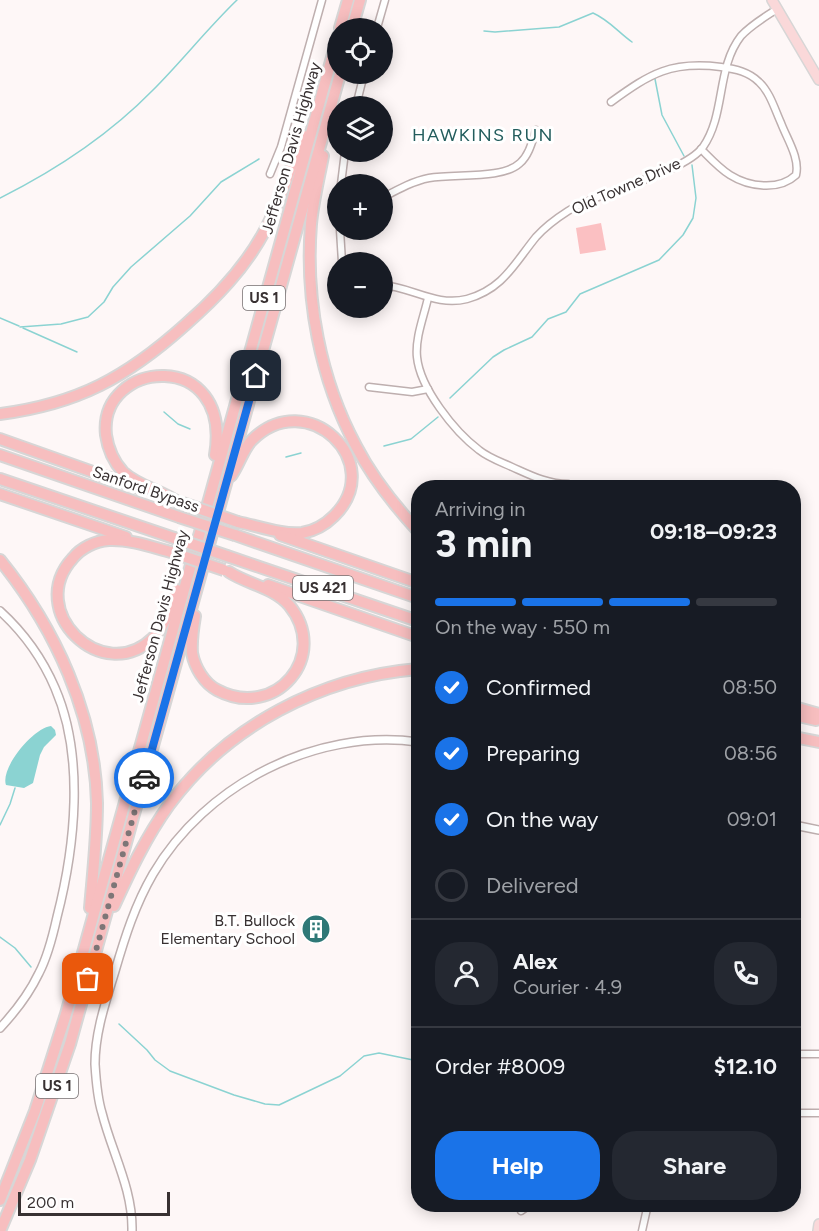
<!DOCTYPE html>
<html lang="en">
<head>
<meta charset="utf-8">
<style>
  :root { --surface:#171b24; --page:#242831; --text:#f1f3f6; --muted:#9ea1a6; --line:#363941; --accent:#1a73e8 }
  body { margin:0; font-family:Figtree,sans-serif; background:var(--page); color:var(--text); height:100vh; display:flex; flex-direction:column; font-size:22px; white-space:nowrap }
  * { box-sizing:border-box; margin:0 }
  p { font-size:20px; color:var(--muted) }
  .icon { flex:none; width:33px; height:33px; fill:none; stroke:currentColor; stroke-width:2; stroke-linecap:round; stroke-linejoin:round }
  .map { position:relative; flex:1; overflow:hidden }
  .panel { position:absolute; left:411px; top:480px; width:390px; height:732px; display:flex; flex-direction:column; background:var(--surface); border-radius:24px; box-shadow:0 3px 15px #0003 }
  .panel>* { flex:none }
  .tools { position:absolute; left:327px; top:18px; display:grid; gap:12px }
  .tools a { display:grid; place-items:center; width:66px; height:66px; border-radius:50%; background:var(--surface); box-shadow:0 3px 15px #0003; font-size:30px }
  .scale { position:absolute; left:18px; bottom:15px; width:152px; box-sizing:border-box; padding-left:6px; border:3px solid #383132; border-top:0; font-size:16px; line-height:21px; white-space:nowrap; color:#383132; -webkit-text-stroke:4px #fff; paint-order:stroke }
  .pin { position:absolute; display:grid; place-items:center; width:51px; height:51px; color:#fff; margin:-26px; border-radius:12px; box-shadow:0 3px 9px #0006 }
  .courier { position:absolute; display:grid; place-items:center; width:60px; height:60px; margin:-30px; border:4px solid #1a73e8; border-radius:50%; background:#fff; color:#222; box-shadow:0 2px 8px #0007 }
  .summary em { font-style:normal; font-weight:700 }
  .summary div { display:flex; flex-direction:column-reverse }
  .summary { display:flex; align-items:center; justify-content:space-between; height:102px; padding:0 24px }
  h1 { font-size:39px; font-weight:700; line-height:45px }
  .bar { display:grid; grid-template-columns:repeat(4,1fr); gap:9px 6px; align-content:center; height:72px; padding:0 24px }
  .bar i { height:8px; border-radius:4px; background:var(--line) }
  .bar .on { background:var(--accent) }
  .bar p { grid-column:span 4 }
  .line { display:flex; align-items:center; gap:15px; padding:0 24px; border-top:2px solid var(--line) }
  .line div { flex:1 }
  .round { display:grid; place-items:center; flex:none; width:63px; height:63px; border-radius:24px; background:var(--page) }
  ol { padding:0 24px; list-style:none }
  li { display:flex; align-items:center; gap:18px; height:66px }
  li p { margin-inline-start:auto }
  li .icon { padding:6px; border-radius:50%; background:var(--accent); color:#fff; stroke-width:4 }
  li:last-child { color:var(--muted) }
  li i { width:33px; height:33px; border:3px solid var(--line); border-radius:50% }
  .primary-button { display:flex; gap:12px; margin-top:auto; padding:12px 24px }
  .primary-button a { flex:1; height:69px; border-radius:24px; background:var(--accent); color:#fff; font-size:24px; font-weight:700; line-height:69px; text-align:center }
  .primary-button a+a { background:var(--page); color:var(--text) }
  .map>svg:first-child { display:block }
  .green { fill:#fbc0c2 }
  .water { fill:#8bd3d2 }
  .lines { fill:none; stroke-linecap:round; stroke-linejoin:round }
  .stream { stroke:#8bd3d2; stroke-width:1.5 }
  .minor-casing { stroke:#beafaf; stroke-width:9 }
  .tertiary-casing { stroke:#beafaf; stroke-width:10 }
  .primary-casing { stroke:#d7d6d6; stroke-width:12 }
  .motorway-casing { stroke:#d7d6d6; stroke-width:14 }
  .minor { stroke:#fff; stroke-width:6 }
  .tertiary { stroke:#fff; stroke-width:7 }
  .primary { stroke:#fad8d9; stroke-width:9 }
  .motorway { stroke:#f7bebf; stroke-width:10 }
  .motorway-bridge-casing { stroke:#d7d6d6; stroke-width:14; stroke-linecap:butt }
  .motorway-bridge { stroke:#f7bebf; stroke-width:10 }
  .done { stroke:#7d7677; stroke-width:6; stroke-dasharray:0 10.8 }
  .route { stroke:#1a73e8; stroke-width:8 }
  .labels { text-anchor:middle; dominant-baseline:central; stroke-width:6; stroke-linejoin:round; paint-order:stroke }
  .shield { fill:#fff; stroke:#746f70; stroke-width:1.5 }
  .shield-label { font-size:15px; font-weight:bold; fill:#383132 }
  .street-label { font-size:16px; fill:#383132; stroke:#fff }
  .poi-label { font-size:16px; fill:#383132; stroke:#fff; text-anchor:end }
  .neighbourhood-label { font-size:18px; letter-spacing:1.5px; fill:#235d5d; stroke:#fff }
</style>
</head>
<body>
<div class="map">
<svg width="819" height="1231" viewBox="0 0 819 1231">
  <rect width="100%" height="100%" fill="#fef7f7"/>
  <polygon class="green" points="601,223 606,250 580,254 576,228"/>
  <path class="water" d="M51 726 55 730 56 735 44 747 40 755 33 783 24 788 6 785C0 768 33 728 51 726Z"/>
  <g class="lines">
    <g class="stream">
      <path d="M484 31 495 32 559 27 593 13C609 20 618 32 632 42"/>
      <polyline points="655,79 662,115 684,156"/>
      <path d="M0 198C56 170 109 135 153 90 182 61 207 29 237 0"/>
      <polyline points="0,318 19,326"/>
      <polyline points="20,327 61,324 88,317 104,302 113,287 131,267 190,216 221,182 259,159"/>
      <polyline points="23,328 77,352"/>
      <polyline points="450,398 493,357 504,350 532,337 548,319 566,312 580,294 659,260 683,235 693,218 696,198 692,165"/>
      <polyline points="164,412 178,424 190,429"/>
      <polyline points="384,446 411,439 438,417"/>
      <polyline points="286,457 301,453"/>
      <polyline points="0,825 10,804 15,788"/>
      <polyline points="0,937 15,948 31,967"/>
      <polyline points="119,1024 147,1050 155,1060 170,1071 234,1095 265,1104 279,1105 340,1076 364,1056 379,1053 418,1061"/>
    </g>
    <g class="minor-casing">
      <g id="minor">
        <polyline points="377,28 385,0"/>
        <path d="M611 102C651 73 671 61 721 67 736 69 749 72 759 82 770 92 775 110 781 123 787 139 800 158 796 175 779 191 749 187 730 175 719 168 710 158 701 149"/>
        <polyline points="356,106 364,74"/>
        <polyline points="270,174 281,147 322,0"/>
        <polyline points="341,184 345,152"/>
        <path d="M382 198C397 190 413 181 429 178 454 173 502 180 520 163 529 155 532 142 536 130"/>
        <polyline points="340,230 342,262"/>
        <path d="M382 285C412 287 436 307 467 299 503 289 514 264 536 237 545 227 557 218 568 211 600 191 684 173 703 147 726 114 716 68 741 36 751 25 765 17 777 9"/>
        <path d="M428 298C424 316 415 338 417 357 420 388 454 431 479 450 489 458 501 462 512 467 530 475 547 484 568 484"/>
        <polyline points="369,387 412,392 428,389"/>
        <polyline points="794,1054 819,1054"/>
        <polyline points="794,1113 819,1113"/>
        <polyline points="521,1211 531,1204"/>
        <polyline points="642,1231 648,1204"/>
      </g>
    </g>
    <g class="tertiary-casing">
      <g id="tertiary">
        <path d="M0 611C23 632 43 660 55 688 85 757 75 847 57 917 53 935 48 956 39 973 29 994 16 1011 0 1028"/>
        <polyline points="794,825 819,830"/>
        <path d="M132 1231C133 1189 112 1153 102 1113 97 1097 96 1080 95 1064 95 1032 106 1001 115 971 125 937 135 905 153 874 205 785 315 728 418 742"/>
      </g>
    </g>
    <g class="primary-casing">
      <g id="primary">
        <polyline points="772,0 819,80"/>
        <polyline points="818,1231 819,1224"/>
      </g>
    </g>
    <g class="motorway-casing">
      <g id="motorway">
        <polyline points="340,28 348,0"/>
        <polyline points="352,28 360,0"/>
        <path d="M323 156C319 178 313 201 311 224 305 299 320 379 356 446 372 477 395 506 418 531"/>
        <path d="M0 414C78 404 127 377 185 325 216 298 244 269 264 232 275 212 284 187 292 165 296 156 299 145 304 136"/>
        <polyline points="0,439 141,489"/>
        <polyline points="0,455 179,517"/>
        <path d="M231 476C239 465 243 449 252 440 307 385 388 463 334 516 325 525 314 531 302 533 282 535 258 526 238 522"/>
        <polyline points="0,479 174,538"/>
        <polyline points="0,494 126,537"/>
        <path d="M179 503C162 490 139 487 123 472 113 461 108 449 106 435 98 359 233 347 215 455"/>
        <polyline points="235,535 418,598"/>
        <polyline points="280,535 418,583"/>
        <path d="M171 552C152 547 129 539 109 540 95 541 81 548 73 558 24 611 103 687 153 638 165 626 171 606 177 590"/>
        <polyline points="227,556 418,621"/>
        <path d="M0 560C55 628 95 714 97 803 97 838 93 873 90 908"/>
        <polyline points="268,585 418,637"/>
        <path d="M195 616C193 628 191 640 192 653 195 668 204 683 217 690 275 721 331 656 289 605 273 587 247 584 229 572"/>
        <polyline points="794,707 819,714"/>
        <polyline points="794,715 816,720"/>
        <polyline points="794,737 819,742"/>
        <path d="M114 906C130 871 146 837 169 805 227 726 321 677 418 669"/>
        <polyline points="0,1200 35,1111 66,1014 338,36"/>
        <polyline points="0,1231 30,1160 70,1044 340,74"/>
      </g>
    </g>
    <use href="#minor" class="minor"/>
    <use href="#tertiary" class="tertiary"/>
    <use href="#primary" class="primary"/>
    <use href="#motorway" class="motorway"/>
    <g class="motorway-bridge-casing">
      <g id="motorway-bridge">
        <polyline points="183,503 238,522"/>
        <polyline points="179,517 235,535"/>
        <polyline points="174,538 227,556"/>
        <polyline points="171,552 224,570"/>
      </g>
    </g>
    <use href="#motorway-bridge" class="motorway-bridge"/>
  </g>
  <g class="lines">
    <polyline class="done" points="88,979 144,778"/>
    <polyline class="route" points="144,778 256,376"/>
  </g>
  <defs>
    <g id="building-disc" transform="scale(1.5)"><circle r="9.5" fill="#2e7877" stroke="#fff"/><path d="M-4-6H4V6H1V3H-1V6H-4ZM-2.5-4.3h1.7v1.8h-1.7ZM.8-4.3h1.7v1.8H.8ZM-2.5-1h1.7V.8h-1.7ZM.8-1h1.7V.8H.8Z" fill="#fff"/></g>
  </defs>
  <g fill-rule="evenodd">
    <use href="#building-disc" x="316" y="929"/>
  </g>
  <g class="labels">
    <g class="shield">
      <rect x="243" y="286" width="42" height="24" rx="4.5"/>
      <rect x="293" y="576" width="60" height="24" rx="4.5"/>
      <rect x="36" y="1074" width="42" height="24" rx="4.5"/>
    </g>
    <g class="shield-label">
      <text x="264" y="298">US 1</text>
      <text x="323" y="588">US 421</text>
      <text x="57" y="1086">US 1</text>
    </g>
    <g class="street-label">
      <text transform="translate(291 148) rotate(-74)">Jefferson Davis Highway</text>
      <text transform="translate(626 186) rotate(-24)">Old Towne Drive</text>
      <text transform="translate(146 489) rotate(19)">Sanford Bypass</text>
      <text transform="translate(160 616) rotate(-75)">Jefferson Davis Highway</text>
    </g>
    <g class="poi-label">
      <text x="295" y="920">B.T. Bullock<tspan x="295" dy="18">Elementary School</tspan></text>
    </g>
    <g class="neighbourhood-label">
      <text x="483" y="135">HAWKINS RUN</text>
    </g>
  </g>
</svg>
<div class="tools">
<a><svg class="icon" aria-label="locate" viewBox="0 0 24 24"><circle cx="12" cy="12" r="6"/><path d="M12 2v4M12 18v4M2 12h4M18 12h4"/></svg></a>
<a><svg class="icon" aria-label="layers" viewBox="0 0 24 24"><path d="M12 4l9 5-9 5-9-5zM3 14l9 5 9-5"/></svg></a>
<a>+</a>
<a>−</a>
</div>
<div class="scale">200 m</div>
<div class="pin" style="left:88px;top:979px;background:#ea580c"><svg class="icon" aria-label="bag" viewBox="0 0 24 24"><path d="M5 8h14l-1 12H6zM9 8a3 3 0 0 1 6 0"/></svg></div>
<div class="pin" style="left:256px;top:376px;background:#1f2937"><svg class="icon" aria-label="home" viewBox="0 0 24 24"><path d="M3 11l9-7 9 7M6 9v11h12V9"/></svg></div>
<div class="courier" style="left:144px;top:778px"><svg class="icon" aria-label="car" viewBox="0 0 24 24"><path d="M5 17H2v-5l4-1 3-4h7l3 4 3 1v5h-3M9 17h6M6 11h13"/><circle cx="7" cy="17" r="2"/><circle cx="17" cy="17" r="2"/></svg></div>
<section class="panel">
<div class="summary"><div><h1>3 min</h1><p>Arriving in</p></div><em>09:18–09:23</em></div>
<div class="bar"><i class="on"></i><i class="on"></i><i class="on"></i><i></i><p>On the way · 550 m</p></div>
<ol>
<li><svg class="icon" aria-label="check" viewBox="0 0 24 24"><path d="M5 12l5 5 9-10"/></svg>Confirmed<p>08:50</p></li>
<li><svg class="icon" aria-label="check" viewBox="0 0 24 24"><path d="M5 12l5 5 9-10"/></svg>Preparing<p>08:56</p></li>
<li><svg class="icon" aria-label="check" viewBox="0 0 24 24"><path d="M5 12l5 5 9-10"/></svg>On the way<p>09:01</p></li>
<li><i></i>Delivered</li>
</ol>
<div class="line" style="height:108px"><a class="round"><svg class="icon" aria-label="person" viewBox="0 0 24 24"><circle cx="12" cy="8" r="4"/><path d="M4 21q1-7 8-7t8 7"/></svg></a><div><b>Alex</b><p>Courier · 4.9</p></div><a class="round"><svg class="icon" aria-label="phone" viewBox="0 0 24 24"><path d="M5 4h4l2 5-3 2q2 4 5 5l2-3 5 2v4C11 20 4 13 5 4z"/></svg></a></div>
<div class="line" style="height:78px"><div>Order #8009</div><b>$12.10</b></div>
<div class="primary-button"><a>Help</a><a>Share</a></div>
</section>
</div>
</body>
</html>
